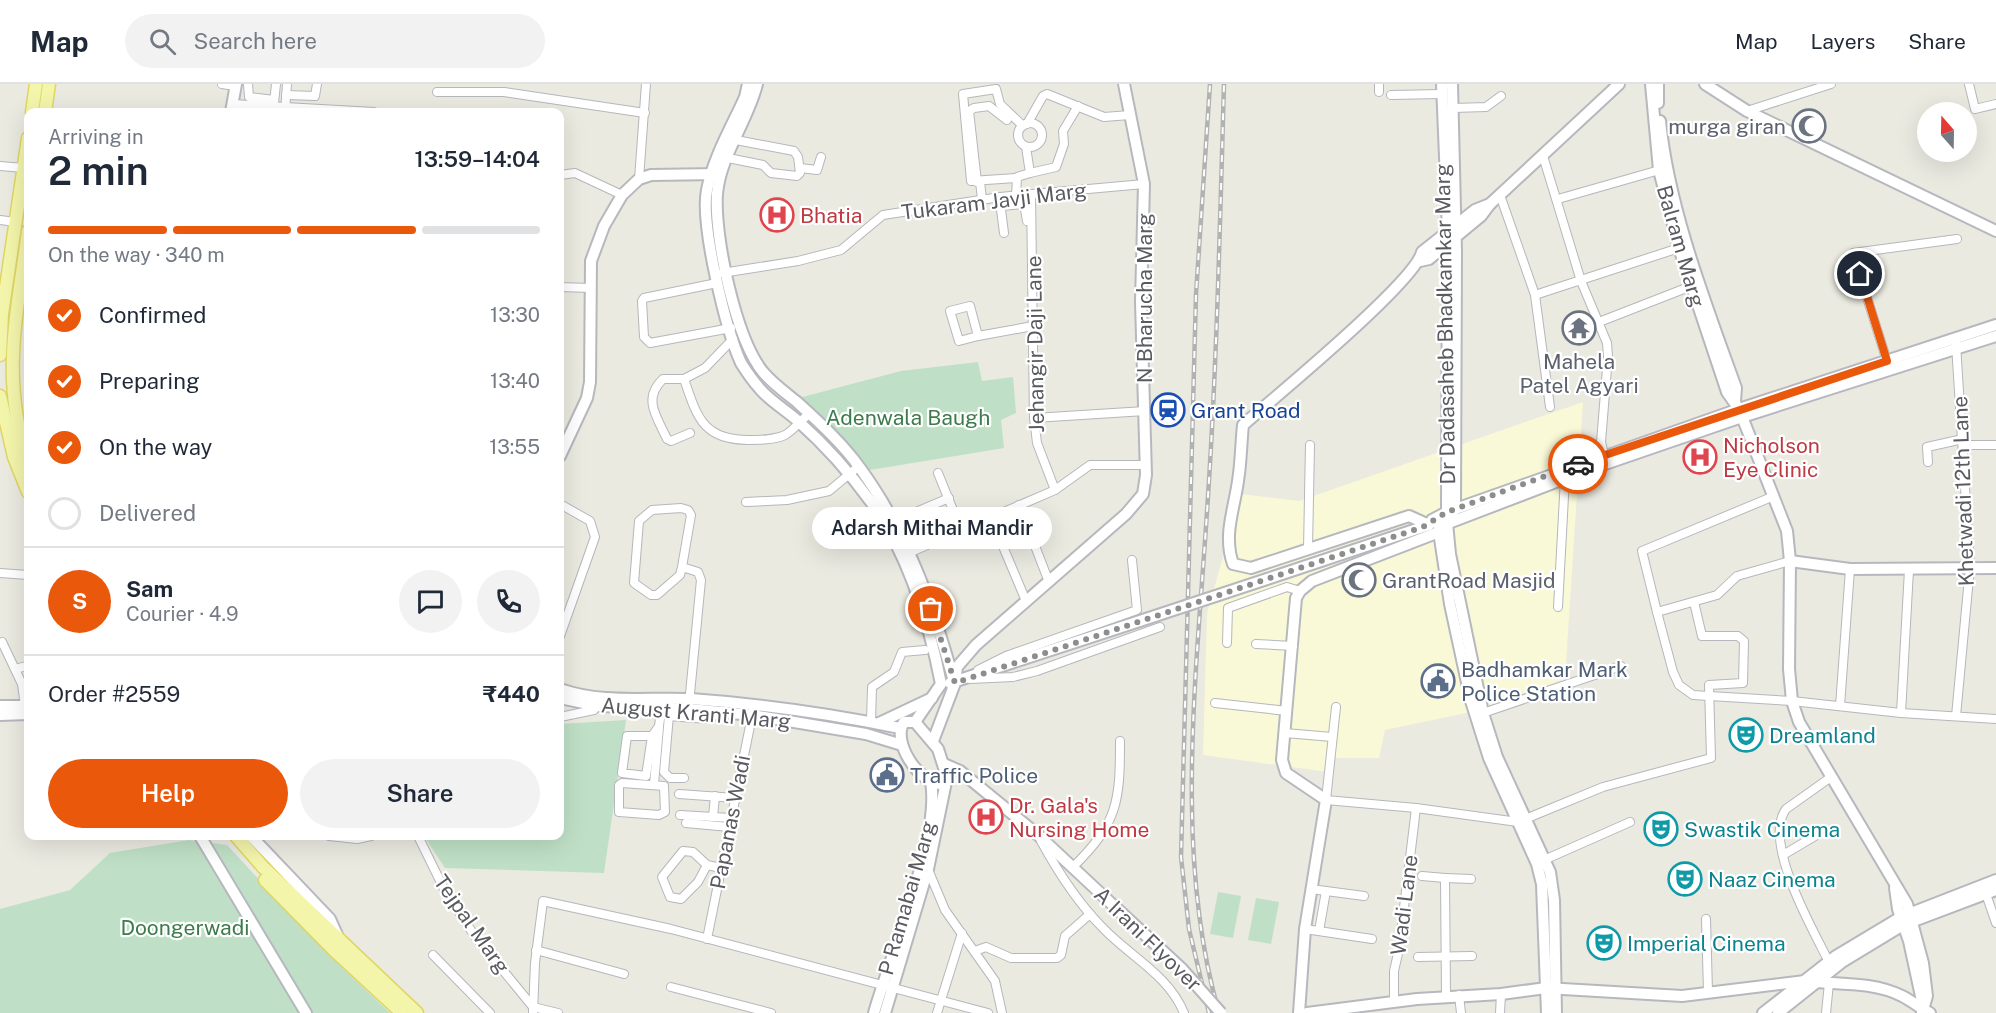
<!DOCTYPE html>
<html lang="en">
<head>
<meta charset="utf-8">
<style>
  :root { --surface:#fff; --page:#f2f2f3; --text:#1f2937; --muted:#747a83; --line:#e0e1e3; --accent:#ea580c }
  body { margin:0; font-family:"Public Sans",sans-serif; background:var(--page); color:var(--text); height:100vh; display:flex; flex-direction:column; font-size:22px; white-space:nowrap }
  * { box-sizing:border-box; margin:0 }
  p { font-size:20px; color:var(--muted) }
  .icon { flex:none; width:33px; height:33px; fill:none; stroke:currentColor; stroke-width:2; stroke-linecap:round; stroke-linejoin:round }
  .map { position:relative; flex:1; overflow:hidden }
  .side { position:absolute; left:24px; top:24px; width:540px; height:732px; display:flex; flex-direction:column; background:var(--surface); border-radius:12px; box-shadow:0 6px 24px #0002 }
  .side>* { flex:none }
  .needle { width:39px; rotate:340deg }
  .controls { position:absolute; left:1917px; top:18px; display:grid; gap:12px }
  .controls a { display:grid; place-items:center; width:60px; height:60px; border-radius:50%; background:var(--surface); box-shadow:0 6px 24px #0002; font-size:30px }
  .pin { position:absolute; display:grid; place-items:center; width:51px; height:51px; color:#fff; margin:-26px; border:3px solid #fff; border-radius:50%; box-shadow:0 2px 6px #0007 }
  .courier { position:absolute; display:grid; place-items:center; width:60px; height:60px; margin:-30px; border:4px solid #ea580c; border-radius:50%; background:#fff; color:#222; box-shadow:0 2px 8px #0007 }
  .bubble { position:absolute; height:42px; border-radius:21px; background:var(--surface); box-shadow:0 6px 24px #0002; font-size:20px; font-weight:600; line-height:42px; text-align:center }
  .headline em { font-style:normal; font-weight:600 }
  .headline div { display:flex; flex-direction:column-reverse }
  .headline { display:flex; align-items:center; justify-content:space-between; height:102px; padding:0 24px }
  h1 { font-size:39px; font-weight:600; line-height:45px }
  .bar { display:grid; grid-template-columns:repeat(4,1fr); gap:9px 6px; align-content:center; height:72px; padding:0 24px }
  .bar i { height:8px; border-radius:4px; background:var(--line) }
  .bar .on { background:var(--accent) }
  .bar p { grid-column:span 4 }
  .line { display:flex; align-items:center; gap:15px; padding:0 24px; border-top:2px solid var(--line) }
  .line div { flex:1 }
  .round { display:grid; place-items:center; flex:none; width:63px; height:63px; border-radius:32px; background:var(--page) }
  ol { padding:0 24px; list-style:none }
  li { display:flex; align-items:center; gap:18px; height:66px }
  li p { margin-inline-start:auto }
  li .icon { padding:6px; border-radius:50%; background:var(--accent); color:#fff; stroke-width:4 }
  li:last-child { color:var(--muted) }
  li i { width:33px; height:33px; border:3px solid var(--line); border-radius:50% }
  .primary-button { display:flex; gap:12px; margin-top:auto; padding:12px 24px }
  .primary-button a { flex:1; height:69px; border-radius:36px; background:var(--accent); color:#fff; font-size:24px; font-weight:600; line-height:69px; text-align:center }
  .primary-button a+a { background:var(--page); color:var(--text) }
  header { display:flex; align-items:center; gap:36px; box-sizing:border-box; height:84px; padding:0 30px; background:var(--surface); border-bottom:2px solid var(--line) }
  header strong { font-size:28px }
  nav { display:flex; gap:33px; margin-inline-start:auto; font-size:21px }
  .search { width:420px; height:54px; background:var(--page); display:flex; align-items:center; gap:15px; box-sizing:border-box; padding:0 21px; border-radius:33px; color:var(--muted); font-size:22px }
  .map>svg:first-child { display:block }
  .commercial { fill:#f9f8d7 }
  .green { fill:#bfe0c6 }
  .lines { fill:none; stroke-linecap:round; stroke-linejoin:round }
  .street-casing { stroke:#b6b7bc; stroke-width:10 }
  .secondary-casing { stroke:#b6b8be; stroke-width:14 }
  .primary-casing { stroke:#e0d564; stroke-width:15 }
  .street { stroke:#fff; stroke-width:8 }
  .secondary { stroke:#fff; stroke-width:10 }
  .primary { stroke:#f3f5ab; stroke-width:12 }
  .rail-casing { stroke:#b1b2b2; stroke-width:4.5 }
  .rail { stroke:#fff; stroke-width:2; stroke-dasharray:7; stroke-linecap:butt }
  .secondary-bridge-casing { stroke:#b6b8be; stroke-width:14; stroke-linecap:butt }
  .secondary-bridge { stroke:#fff; stroke-width:10 }
  .done { stroke:#8c8d8d; stroke-width:6; stroke-dasharray:0 10.8 }
  .route { stroke:#ea580c; stroke-width:8 }
  .labels { text-anchor:middle; dominant-baseline:central; stroke-width:4.5; stroke-linejoin:round; paint-order:stroke }
  .worship-label { font-size:21px; fill:#5b616d; stroke:#fff; text-anchor:end }
  .street-label { font-size:21px; fill:#595b60; stroke:#fff }
  .health-label { font-size:21px; fill:#be3a42; stroke:#fff; text-anchor:start }
  .transit-label { font-size:21px; fill:#164399; stroke:#fff; text-anchor:start }
  .park-label { font-size:21px; fill:#3d7b4c; stroke:#fff }
  .service-label { font-size:21px; fill:#4e5e75; stroke:#fff; text-anchor:start }
  .culture-label { font-size:21px; fill:#0d838f; stroke:#fff; text-anchor:start }
</style>
</head>
<body>
<header>
<strong>Map</strong>
<div class="search"><svg class="icon" aria-label="search" viewBox="0 0 24 24"><circle cx="10" cy="10" r="6"/><path d="M15 15l6 6"/></svg>Search here</div>
<nav><a>Map</a><a>Layers</a><a>Share</a></nav>
</header>
<div class="map">
<svg width="1996" height="929" viewBox="0 0 1996 929">
  <rect width="100%" height="100%" fill="#eaeae1"/>
  <polygon class="commercial" points="1583,318 1565,595 1466,629 1385,646 1379,674 1333,674 1328,688 1203,671 1207,529 1241,410 1299,417"/>
  <g class="green">
    <polygon points="978,278 982,297 1013,293 1016,329 1001,336 1004,364 864,387 791,316 901,287"/>
    <polygon points="626,636 604,789 445,784 424,752 560,752 560,640"/>
    <polygon points="189,756 227,761 331,873 390,929 0,929 0,825 70,806 110,769"/>
    <polygon points="1218,808 1241,812 1233,854 1210,850"/>
    <polygon points="1256,814 1279,818 1271,860 1248,856"/>
  </g>
  <g class="lines">
    <g class="street-casing">
      <g id="street">
        <polyline points="222,0 235,2"/>
        <polyline points="248,0 249,13 274,16"/>
        <polyline points="1969,0 1975,25 1996,20"/>
        <polyline points="437,8 504,8 645,29"/>
        <polyline points="1379,8 1379,0"/>
        <polyline points="286,11 315,12 317,0"/>
        <polyline points="1391,11 1441,10"/>
        <polyline points="274,19 276,0"/>
        <polyline points="232,20 374,28"/>
        <polyline points="1453,24 1486,23 1501,12"/>
        <polyline points="1747,27 1831,0"/>
        <polyline points="285,28 287,0"/>
        <circle cx="1030" cy="51" r="12"/>
        <polyline points="1027,40 1043,12 1047,10 1104,33 1130,31"/>
        <polyline points="1543,72 1581,197 1607,259 1608,272 1601,358 1604,371"/>
        <polyline points="728,74 763,81 771,89 797,92 800,89 798,73 794,67 736,56"/>
        <polyline points="0,82 24,84"/>
        <polyline points="800,84 817,86 821,73"/>
        <polyline points="1030,89 1056,83 1064,60 1063,47 1078,22"/>
        <polyline points="560,91 575,89 622,111"/>
        <polyline points="1016,94 971,97 963,10 996,5 1000,20 1023,42"/>
        <polyline points="639,95 646,0"/>
        <polyline points="977,98 969,27 974,24 989,22 1007,36"/>
        <polyline points="980,98 982,115"/>
        <polyline points="1031,110 1034,334 1037,359 1055,406"/>
        <polyline points="1500,111 1535,211 1550,323"/>
        <polyline points="1016,112 1017,93 1030,89 1026,63"/>
        <polyline points="1558,115 1663,85"/>
        <polyline points="1000,118 1004,149"/>
        <polyline points="1001,122 1024,120 1027,137"/>
        <polyline points="0,136 16,138"/>
        <polyline points="722,189 798,177 841,166 883,131 1000,113 1144,100"/>
        <polyline points="717,199 644,214 642,217 644,253 650,259 731,244"/>
        <polyline points="560,203 590,204"/>
        <polyline points="1535,211 1682,163"/>
        <polygon points="970,222 978,252 959,257 950,227"/>
        <polyline points="1599,238 1694,201"/>
        <polyline points="978,252 1033,242"/>
        <polyline points="1956,260 1970,483 1956,632"/>
        <polyline points="1887,277 1853,169 1957,155"/>
        <path d="M684 295C697 333 703 356 748 356 760 356 774 356 785 351 794 346 802 335 810 329"/>
        <polyline points="1034,334 1145,327"/>
        <path d="M690 349 671 357 667 355C657 333 642 315 663 295H684L705 284 733 255"/>
        <polyline points="1964,361 1996,361"/>
        <polyline points="1928,378 1927,363 1963,355"/>
        <polyline points="938,389 961,446"/>
        <polyline points="1774,412 1642,467 1657,528 1717,511 1737,492 1790,477"/>
        <polyline points="746,418 787,416 829,407 859,382"/>
        <polyline points="560,420 590,437 595,453 560,552"/>
        <polyline points="1019,421 1049,498"/>
        <polyline points="991,434 1026,517"/>
        <polyline points="890,439 949,414"/>
        <polyline points="1308,465 1310,361"/>
        <polyline points="911,468 1055,406 1090,381 1145,381"/>
        <polyline points="682,483 680,491 657,511 651,511 634,499 639,437 652,426 681,424 688,426 691,431 682,483 698,488 701,496 689,620"/>
        <polyline points="0,489 28,491"/>
        <polyline points="1558,523 1565,394"/>
        <polyline points="1657,528 1673,588 1679,601 1693,611 1792,617 1901,629 1996,635"/>
        <polyline points="2,558 22,600 25,622"/>
        <polyline points="1227,559 1228,524 1287,503 1300,507"/>
        <polyline points="1256,560 1293,562"/>
        <polyline points="15,585 27,582"/>
        <polyline points="978,586 1006,572 1137,526 1132,476"/>
        <polyline points="970,595 1013,593 1037,587 1160,543"/>
        <polyline points="1215,619 1287,627"/>
        <polyline points="670,620 664,688 670,694 684,694"/>
        <polyline points="1840,622 1850,485"/>
        <polyline points="1336,623 1326,716 1416,724 1518,738 1603,703 1711,674 1709,601 1743,599 1744,557 1738,552 1702,552 1694,518"/>
        <polyline points="1483,629 1621,582"/>
        <polyline points="1901,629 1909,486"/>
        <polyline points="668,632 709,635 721,627"/>
        <polyline points="560,633 594,626 599,620"/>
        <polyline points="871,638 872,603 894,588 902,568 925,566"/>
        <polyline points="1285,649 1332,653"/>
        <polyline points="652,652 627,652 622,689 646,692 652,652 659,642 662,621"/>
        <polygon points="622,699 664,702 665,728 659,731 619,728 619,701"/>
        <polyline points="654,700 659,644"/>
        <polyline points="679,710 735,714"/>
        <polyline points="680,731 731,734"/>
        <polyline points="713,733 715,712"/>
        <polyline points="686,739 729,743"/>
        <polyline points="329,752 357,755 371,752"/>
        <polyline points="418,752 445,807 474,851 533,923 558,929"/>
        <path d="M1041 757C1058 788 1077 818 1102 843 1129 872 1168 890 1184 929"/>
        <polyline points="1783,771 1815,752"/>
        <polyline points="1544,776 1630,738"/>
        <polyline points="707,781 698,798 681,815 670,813 662,793 683,767 693,768 707,781 721,784"/>
        <polyline points="927,783 945,826 995,897 1002,929"/>
        <path d="M1072 784C1118 739 1120 718 1120 657"/>
        <polyline points="1422,792 1445,794 1446,912"/>
        <polyline points="1445,794 1471,795"/>
        <polyline points="1311,805 1364,812"/>
        <polyline points="1986,810 1996,839"/>
        <polyline points="1706,835 1708,908"/>
        <polyline points="1305,845 1372,855"/>
        <polyline points="1319,847 1326,807"/>
        <polyline points="707,855 753,627"/>
        <polyline points="536,866 624,890"/>
        <polyline points="975,867 986,863 1011,874 1057,874 1061,871 1065,852 1090,830"/>
        <polyline points="433,871 490,929"/>
        <polyline points="1418,873 1472,872"/>
        <path d="M1829 878C1813 846 1762 758 1786 725L1831 693"/>
        <polyline points="671,903 771,929"/>
        <polyline points="1459,911 1461,929"/>
        <polyline points="1394,917 1394,887 1399,865 1416,724"/>
        <polyline points="533,929 535,879 543,817 671,845 988,929"/>
        <polyline points="937,929 962,849"/>
        <polyline points="1500,929 1501,910"/>
        <polyline points="1826,929 1829,899"/>
      </g>
    </g>
    <g class="secondary-casing">
      <g id="secondary">
        <path d="M748 0 745 13C732 42 713 74 707 106 700 140 726 246 741 279 746 287 753 297 760 305 770 317 786 326 798 337 825 361 850 389 871 418 908 470 929 538 941 600L915 638"/>
        <path d="M757 0C748 37 720 72 717 110 714 153 736 255 763 288 773 300 786 309 797 318 819 338 843 360 860 384 906 447 932 519 953 594"/>
        <polyline points="1442,0 1448,146 1447,428 1439,441 1439,448 1450,520 1471,617 1489,674 1537,780 1542,800 1547,929"/>
        <polyline points="1452,0 1456,167 1455,425 1447,439 1450,470 1483,629 1497,673 1550,788 1554,816 1556,929"/>
        <polyline points="1651,0 1659,86 1679,164 1727,308 1739,325 1787,447 1790,477 1789,585 1792,617 1799,638 1907,820 1923,879 1927,912 1922,929"/>
        <polyline points="1658,0 1658,19"/>
        <polyline points="1705,0 1747,27 1996,147"/>
        <polyline points="231,28 236,0"/>
        <path d="M1660 37C1669 126 1706 220 1736 304L1735 317"/>
        <polyline points="1420,177 1429,175 1481,132 1490,120 1619,0"/>
        <polyline points="560,372 587,314 590,298 591,177 604,142 622,111 639,95 651,91 718,90"/>
        <polyline points="1446,440 1582,388 1742,333 1996,252"/>
        <path d="M1429 441 1409 432 1251 484 1233 480C1223 451 1234 426 1238 397 1241 379 1241 360 1243 341 1275 313 1415 198 1422 168L1475 126 1490 120"/>
        <polyline points="1790,477 1850,485 1996,484"/>
        <polyline points="1267,495 1429,441 1432,436 1447,428 1739,325 1996,241"/>
        <polyline points="950,599 1155,532"/>
        <path d="M560 605C602 620 647 613 691 615 761 620 832 630 900 644"/>
        <polyline points="560,614 598,622 689,625 752,631 866,650 902,661"/>
        <polyline points="0,622 28,622"/>
        <polyline points="0,631 28,630"/>
        <polyline points="879,639 932,614"/>
        <polyline points="933,657 955,599 957,583 976,561 1126,430 1143,410 1146,391 1141,218 1144,100 1124,0"/>
        <polyline points="944,680 960,687 1038,751 1114,822"/>
        <polyline points="200,752 306,929"/>
        <polyline points="251,752 330,835 338,853"/>
        <polyline points="1895,804 1898,825 1909,857 1922,917"/>
        <path d="M1817 898C1845 900 1876 899 1902 912 1912 917 1920 924 1930 929"/>
        <path d="M874 929C890 872 941 752 931 698"/>
        <path d="M885 929 928 785 947 693 938 665 915 638H904C891 657 919 699 940 700L945 697"/>
        <polyline points="1299,929 1305,845 1326,716 1286,689 1282,676 1296,514 1300,507 1312,497 1439,448"/>
        <polyline points="1307,929 1417,915 1501,910 1546,904 1682,912 1805,897"/>
        <polyline points="1763,929 1836,872 1901,833 1996,796"/>
        <polyline points="1778,929 1842,878 1903,841 1996,806"/>
      </g>
    </g>
    <g class="primary-casing">
      <g id="primary">
        <polyline points="32,28 36,0"/>
        <polyline points="45,28 49,0"/>
        <path d="M28 147C17 232 0 293 28 378"/>
        <polyline points="0,271 2,230 28,54"/>
        <polyline points="0,312 14,373 28,408"/>
        <polyline points="236,752 263,783 417,929"/>
        <polyline points="265,796 334,866 402,929"/>
      </g>
    </g>
    <use href="#street" class="street"/>
    <use href="#secondary" class="secondary"/>
    <use href="#primary" class="primary"/>
    <g class="rail-casing">
      <g id="rail">
        <polyline points="1209,929 1189,845 1181,773 1196,210 1210,0"/>
        <path d="M1219 929C1172 766 1198 579 1208 412 1217 275 1220 137 1224 0"/>
      </g>
    </g>
    <use href="#rail" class="rail"/>
    <g class="secondary-bridge-casing">
      <g id="secondary-bridge">
        <polyline points="1155,532 1267,495"/>
        <polyline points="1114,822 1182,885 1221,929"/>
      </g>
    </g>
    <use href="#secondary-bridge" class="secondary-bridge"/>
  </g>
  <g class="lines">
    <polyline class="done" points="931,525 955,599 1423,443 1447,428 1578,380"/>
    <polyline class="route" points="1578,380 1887,277 1860,190"/>
  </g>
  <defs>
    <g id="mosque-ring" transform="scale(1.725)"><circle r="9.5" fill="#fff" stroke="#6b7280" stroke-width="1.5"/><path d="M3.5-4.9A6 6 0 1 0 3.5 4.9A5 5 0 1 1 3.5-4.9Z" fill="#6b7280"/></g>
    <g id="hospital-ring" transform="scale(1.725)"><circle r="9.5" fill="#fff" stroke="#e0444e" stroke-width="1.5"/><path d="M-5-5h3v3.5h4V-5h3V5h-3V1.5h-4V5h-3Z" fill="#e0444e"/></g>
    <g id="temple-ring" transform="scale(1.725)"><circle r="9.5" fill="#fff" stroke="#6b7280" stroke-width="1.5"/><path d="M0-6L5-2H3V0L6.5 2.5H4V6H1.5V3h-3V6H-4V2.5H-6.5L-3 0V-2H-5Z" fill="#6b7280"/></g>
    <g id="station-ring" transform="scale(1.725)"><circle r="9.5" fill="#fff" stroke="#1a4fb4" stroke-width="1.5"/><path d="M-3-6H3Q5-6 5-4V2Q5 4 3 4L4.5 6H3L1.5 4h-3L-3 6H-4.5L-3 4Q-5 4-5 2V-4Q-5-6-3-6ZM-3.5-4v3h7v-3ZM-3.5 1v1.5H-2V1ZM2 1v1.5H3.5V1Z" fill="#1a4fb4"/></g>
    <g id="civic-ring" transform="scale(1.725)"><circle r="9.5" fill="#fff" stroke="#5c6f8a" stroke-width="1.5"/><path d="M-.6-6.5H3V-4.5H.6V-3L4-1V1h2V6H-6V1h2V-1L-.6-3ZM-1.2 2.5V6h2.4V2.5Z" fill="#5c6f8a"/></g>
    <g id="theatre-ring" transform="scale(1.725)"><circle r="9.5" fill="#fff" stroke="#0f9aa8" stroke-width="1.5"/><path d="M-5-5.5Q0-4 5-5.5V0Q5 5 0 6Q-5 5-5 0ZM-3.3-2.5H-1v1.5H-3.3ZM1-2.5H3.3v1.5H1ZM-2.8 1Q0 5.5 2.8 1Z" fill="#0f9aa8"/></g>
  </defs>
  <g fill-rule="evenodd">
    <use href="#mosque-ring" x="1809" y="42"/>
    <use href="#hospital-ring" x="777" y="131"/>
    <use href="#temple-ring" x="1579" y="244"/>
    <use href="#station-ring" x="1168" y="326"/>
    <use href="#hospital-ring" x="1700" y="373"/>
    <use href="#mosque-ring" x="1359" y="496"/>
    <use href="#civic-ring" x="1438" y="597"/>
    <use href="#theatre-ring" x="1746" y="651"/>
    <use href="#civic-ring" x="887" y="691"/>
    <use href="#hospital-ring" x="986" y="733"/>
    <use href="#theatre-ring" x="1661" y="745"/>
    <use href="#theatre-ring" x="1685" y="795"/>
    <use href="#theatre-ring" x="1604" y="859"/>
  </g>
  <g class="labels">
    <g class="worship-label">
      <text x="1786" y="42">murga giran</text>
      <text x="1579" y="277" text-anchor="middle">Mahela<tspan x="1579" dy="24">Patel Agyari</tspan></text>
      <text x="1382" y="496" text-anchor="start">GrantRoad Masjid</text>
    </g>
    <g class="street-label">
      <text transform="translate(994 117) rotate(-7)">Tukaram Javji Marg</text>
      <text transform="translate(1681 162) rotate(74)">Balram Marg</text>
      <text transform="translate(1144 214) rotate(-90)">N Bharucha Marg</text>
      <text transform="translate(1445 240) rotate(-91)">Dr Dadasaheb Bhadkamkar Marg</text>
      <text transform="translate(1035 260) rotate(-91)">Jehangir Daji Lane</text>
      <text transform="translate(1963 407) rotate(-92)">Khetwadi 12th Lane</text>
      <text transform="translate(696 629) rotate(5)">August Kranti Marg</text>
      <text transform="translate(730 738) rotate(-79)">Papanas Wadi</text>
      <text transform="translate(907 814) rotate(-74)">P Ramabai Marg</text>
      <text transform="translate(1404 821) rotate(-83)">Wadi Lane</text>
      <text transform="translate(472 840) rotate(55)">Tejpal Marg</text>
      <text transform="translate(1148 855) rotate(44)">A Irani Flyover</text>
    </g>
    <g class="health-label">
      <text x="800" y="131">Bhatia</text>
      <text x="1723" y="361">Nicholson<tspan x="1723" dy="24">Eye Clinic</tspan></text>
      <text x="1009" y="721">Dr. Gala's<tspan x="1009" dy="24">Nursing Home</tspan></text>
    </g>
    <g class="transit-label">
      <text x="1191" y="326">Grant Road</text>
    </g>
    <g class="park-label">
      <text x="908" y="333">Adenwala Baugh</text>
      <text x="185" y="843">Doongerwadi</text>
    </g>
    <g class="service-label">
      <text x="1461" y="585">Badhamkar Mark<tspan x="1461" dy="24">Police Station</tspan></text>
      <text x="910" y="691">Traffic Police</text>
    </g>
    <g class="culture-label">
      <text x="1769" y="651">Dreamland</text>
      <text x="1684" y="745">Swastik Cinema</text>
      <text x="1708" y="795">Naaz Cinema</text>
      <text x="1627" y="859">Imperial Cinema</text>
    </g>
  </g>
</svg>
<div class="controls">
<a><svg class="needle" viewBox="-14 -14 28 28"><path d="M0-13l5 13h-10z" fill="#e53935"/><path d="M0 13l5-13h-10z" fill="#747a83"/></svg></a>
</div>
<div class="pin" style="left:931px;top:525px;background:#ea580c"><svg class="icon" aria-label="bag" viewBox="0 0 24 24"><path d="M5 8h14l-1 12H6zM9 8a3 3 0 0 1 6 0"/></svg></div>
<div class="pin" style="left:1860px;top:190px;background:#1f2937"><svg class="icon" aria-label="home" viewBox="0 0 24 24"><path d="M3 11l9-7 9 7M6 9v11h12V9"/></svg></div>
<div class="courier" style="left:1578px;top:380px"><svg class="icon" aria-label="car" viewBox="0 0 24 24"><path d="M5 17H2v-5l4-1 3-4h7l3 4 3 1v5h-3M9 17h6M6 11h13"/><circle cx="7" cy="17" r="2"/><circle cx="17" cy="17" r="2"/></svg></div>
<div class="bubble" style="left:812px;top:423px;width:240px">Adarsh Mithai Mandir</div>
<section class="side">
<div class="headline"><div><h1>2 min</h1><p>Arriving in</p></div><em>13:59–14:04</em></div>
<div class="bar"><i class="on"></i><i class="on"></i><i class="on"></i><i></i><p>On the way · 340 m</p></div>
<ol>
<li><svg class="icon" aria-label="check" viewBox="0 0 24 24"><path d="M5 12l5 5 9-10"/></svg>Confirmed<p>13:30</p></li>
<li><svg class="icon" aria-label="check" viewBox="0 0 24 24"><path d="M5 12l5 5 9-10"/></svg>Preparing<p>13:40</p></li>
<li><svg class="icon" aria-label="check" viewBox="0 0 24 24"><path d="M5 12l5 5 9-10"/></svg>On the way<p>13:55</p></li>
<li><i></i>Delivered</li>
</ol>
<div class="line" style="height:108px"><b class="round" style="background:var(--accent);color:#fff">S</b><div><b>Sam</b><p>Courier · 4.9</p></div><a class="round"><svg class="icon" aria-label="chat" viewBox="0 0 24 24"><path d="M4 5h16v11H9l-5 4z"/></svg></a><a class="round"><svg class="icon" aria-label="phone" viewBox="0 0 24 24"><path d="M5 4h4l2 5-3 2q2 4 5 5l2-3 5 2v4C11 20 4 13 5 4z"/></svg></a></div>
<div class="line" style="height:78px"><div>Order #2559</div><b>₹440</b></div>
<div class="primary-button"><a>Help</a><a>Share</a></div>
</section>
</div>
</body>
</html>
